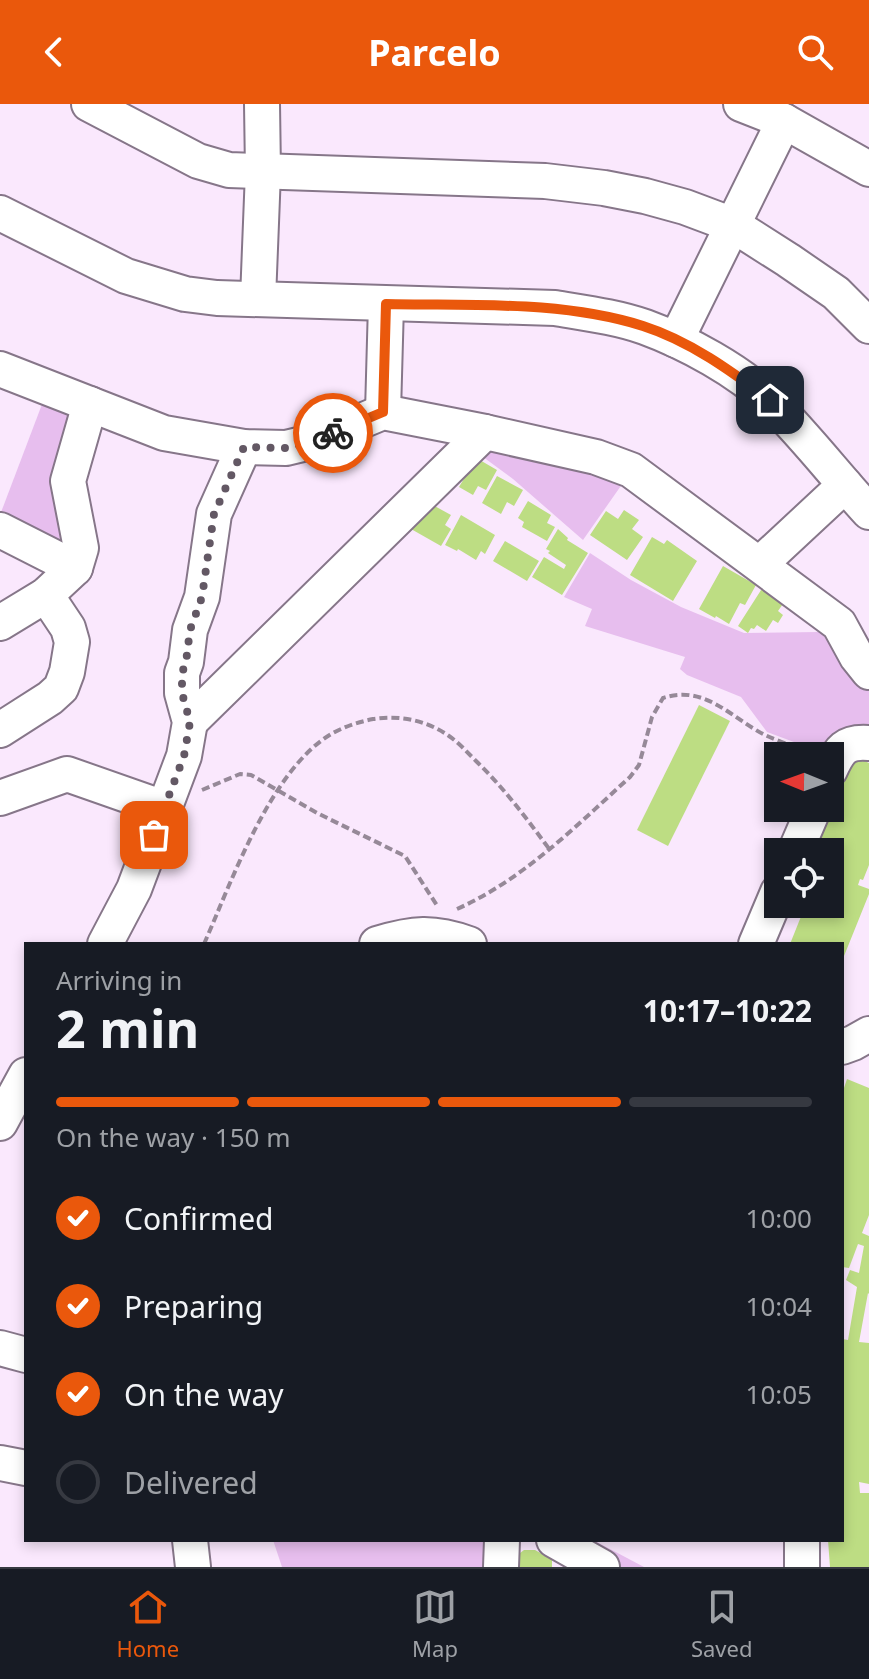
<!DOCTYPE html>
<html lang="en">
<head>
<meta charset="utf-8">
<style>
  :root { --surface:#171b24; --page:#20242c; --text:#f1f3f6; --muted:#9ea1a6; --line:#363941; --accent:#ea580c }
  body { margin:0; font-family:"Noto Sans",sans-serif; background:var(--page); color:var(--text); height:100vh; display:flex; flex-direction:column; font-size:30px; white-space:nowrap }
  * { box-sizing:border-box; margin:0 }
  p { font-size:26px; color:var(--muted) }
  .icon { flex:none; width:44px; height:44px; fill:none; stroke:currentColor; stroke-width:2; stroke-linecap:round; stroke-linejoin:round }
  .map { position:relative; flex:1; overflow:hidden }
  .drawer { position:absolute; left:24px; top:838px; width:820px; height:600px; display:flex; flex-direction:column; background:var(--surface); border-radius:0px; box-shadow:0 4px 12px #0003 }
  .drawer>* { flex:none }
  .needle { width:52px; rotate:271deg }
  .tools { position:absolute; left:764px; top:638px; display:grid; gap:16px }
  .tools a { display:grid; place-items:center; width:80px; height:80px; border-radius:0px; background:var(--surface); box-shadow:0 4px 12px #0003; font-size:40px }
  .pin { position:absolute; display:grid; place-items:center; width:68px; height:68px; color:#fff; margin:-34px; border-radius:16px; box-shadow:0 4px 12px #0006 }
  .courier { position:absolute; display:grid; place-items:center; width:80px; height:80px; margin:-40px; border:6px solid #ea580c; border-radius:50%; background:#fff; color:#222; box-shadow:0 2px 10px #0007 }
  .overview em { font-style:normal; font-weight:700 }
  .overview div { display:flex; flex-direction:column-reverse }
  .overview { display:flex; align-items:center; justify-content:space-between; height:136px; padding:0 32px }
  h1 { font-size:52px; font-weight:700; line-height:60px }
  .bar { display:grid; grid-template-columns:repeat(4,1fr); gap:12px 8px; align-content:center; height:96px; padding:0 32px }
  .bar i { height:10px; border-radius:6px; background:var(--line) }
  .bar .current { background:var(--accent) }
  .bar p { grid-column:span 4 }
  ol { padding:0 32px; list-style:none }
  li { display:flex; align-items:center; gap:24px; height:88px }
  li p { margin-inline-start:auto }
  li .icon { padding:8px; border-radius:50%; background:var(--accent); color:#fff; stroke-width:4 }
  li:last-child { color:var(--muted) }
  li i { width:44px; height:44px; border:4px solid var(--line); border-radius:50% }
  header { display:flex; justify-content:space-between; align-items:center; height:104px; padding:0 32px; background:var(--accent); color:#fff; font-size:36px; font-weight:700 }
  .tabs { display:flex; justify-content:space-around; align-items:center; height:112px; border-top:2px solid var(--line); background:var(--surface); font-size:22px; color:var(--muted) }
  .tabs a { display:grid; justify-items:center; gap:4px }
  .tabs .current { color:var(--accent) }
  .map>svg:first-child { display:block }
  .green { fill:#e7beee }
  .building { fill:#bddd83 }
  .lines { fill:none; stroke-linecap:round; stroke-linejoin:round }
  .minor-casing { stroke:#867689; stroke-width:38 }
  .path { stroke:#968998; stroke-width:4; stroke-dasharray:8 4; stroke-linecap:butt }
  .minor { stroke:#fff; stroke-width:34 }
  .done { stroke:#635864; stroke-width:8; stroke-dasharray:0 14.4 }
  .route { stroke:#ea580c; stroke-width:10 }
</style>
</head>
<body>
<header><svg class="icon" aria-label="back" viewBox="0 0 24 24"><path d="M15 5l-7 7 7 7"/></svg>Parcelo<svg class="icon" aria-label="search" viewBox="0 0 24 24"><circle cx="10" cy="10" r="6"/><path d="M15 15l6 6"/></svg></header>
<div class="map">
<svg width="869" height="1463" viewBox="0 0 869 1463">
  <rect width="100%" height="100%" fill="#fae8fd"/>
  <g class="green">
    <polygon points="44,295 81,316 70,449 0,411"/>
    <polygon points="490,342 625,376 583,436 513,375 479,350"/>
    <polygon points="590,449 631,476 681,503 744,529 819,528 837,532 869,579 869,627 829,651 767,628 741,593 687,571 680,565 685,553 585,522 592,505 564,493"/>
    <polygon points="273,1436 486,1436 485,1463 282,1463"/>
    <polygon points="570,1436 593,1436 644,1463 620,1463"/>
  </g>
  <g class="building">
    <polygon points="478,355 497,366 486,386 478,382 473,391 459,383 468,368 470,369"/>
    <polygon points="497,372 523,386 514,402 507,398 501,410 482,399"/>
    <polygon points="528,397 551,411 547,419 555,423 547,437 522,423 524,418 518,414"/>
    <polygon points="431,400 451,411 445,421 451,425 441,442 411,425 417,414"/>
    <polygon points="624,406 639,416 632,425 643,433 627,456 590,431 606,407 618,415"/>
    <polygon points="461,411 495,431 485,450 481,447 476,456 458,445 457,447 445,441"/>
    <polygon points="558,425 568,434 567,436 588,449 562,491 532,473 544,453 564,465 566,461 548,449 550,447 546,445"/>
    <polygon points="652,433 664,440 667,436 697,457 673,497 630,471"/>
    <polygon points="505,437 539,457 527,477 493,457"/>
    <polygon points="723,462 756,481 745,501 740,499 729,520 716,512 715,514 699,505"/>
    <polygon points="763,483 785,497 778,507 783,511 778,519 773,516 766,527 757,521 754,525 751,524 748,529 738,522"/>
    <polygon points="699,601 730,617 668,742 637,726"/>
    <polygon points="858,654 869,659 869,761 863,776 860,775 858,781 869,785 869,790 842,857 842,840 790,840 806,800 830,800 830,748 813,748 849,657 856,657"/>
    <polygon points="847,975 869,984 869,1111 862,1129 869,1132 869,1190 868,1189 859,1238 869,1239 869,1380 859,1378 860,1389 869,1389 869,1463 830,1463 828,1436 842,1436 842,1235 848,1236 857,1183 846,1176 850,1166 859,1169 864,1142 858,1140 849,1164 842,1163 842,983 844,984"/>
    <polygon points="524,1446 535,1446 544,1451 550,1451 552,1456 552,1463 520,1463 520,1449"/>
  </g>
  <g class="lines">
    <g class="minor-casing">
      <g id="minor">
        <polyline points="89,0 198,57 229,66 545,77 604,84 645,92 685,103 733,121 788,156 836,189 869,222"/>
        <polyline points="741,0 784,17 869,65"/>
        <path d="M0 109 126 172 185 190 217 194 555 204C585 209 617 213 645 223 686 238 740 267 771 298 806 333 836 372 869 408"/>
        <polyline points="258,195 263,68 262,0"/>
        <polyline points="676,236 784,17"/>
        <polyline points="0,265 164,329 244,343 286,344 311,338 383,308 485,328 596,353 631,366 839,520 857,553 869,568"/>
        <polyline points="383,308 386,200"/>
        <polyline points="0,426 75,464"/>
        <polyline points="760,460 845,381"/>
        <polyline points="0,519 46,491 75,464 81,444 68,377 90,300"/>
        <polyline points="190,618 485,328"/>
        <polyline points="0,626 50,594 61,584 67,568 72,538 68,524 46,491"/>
        <path d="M830 666C839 646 845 637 869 639"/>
        <polyline points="0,694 67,670 164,704"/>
        <polyline points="795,748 814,704"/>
        <polyline points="105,840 134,785 184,652 190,618 182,589 182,569 186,558 190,526 202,493 214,410 244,343"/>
        <path d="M377 840C413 829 433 827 469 840"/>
        <polyline points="756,840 778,788"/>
        <polyline points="842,943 853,939 869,930"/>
        <polyline points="0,1019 26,971"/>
        <polyline points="0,1244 26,1251"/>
        <polyline points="0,1359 26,1364"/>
        <polyline points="190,1436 193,1463"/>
        <polyline points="554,1436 602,1463"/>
        <polyline points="802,1436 802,1463"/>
        <polyline points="501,1463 502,1436"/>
      </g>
    </g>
    <g class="path">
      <polyline points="202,686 240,670 251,671 317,709 405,752 438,803"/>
      <path d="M457 805C524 775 576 722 630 673L639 661 652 613 663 594C705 580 731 614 765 631 778 637 793 642 806 647"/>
      <path d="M204 840C232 777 271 664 333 629 346 622 359 618 373 615 400 611 426 616 449 632 459 639 467 648 476 657 504 684 527 715 550 746"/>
    </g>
    <use href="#minor" class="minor"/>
  </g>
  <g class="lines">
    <polyline class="done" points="154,731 184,652 190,618 182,589 182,569 186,558 190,526 202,493 214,410 244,343 286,344 311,338 333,329"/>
    <path class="route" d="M333 329 383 308 386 200C471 202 560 196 643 222 690 237 731 267 770 296"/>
  </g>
</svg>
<div class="tools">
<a><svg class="needle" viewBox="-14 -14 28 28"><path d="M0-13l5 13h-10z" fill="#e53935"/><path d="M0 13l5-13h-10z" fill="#9ea1a6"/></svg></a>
<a><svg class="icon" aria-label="locate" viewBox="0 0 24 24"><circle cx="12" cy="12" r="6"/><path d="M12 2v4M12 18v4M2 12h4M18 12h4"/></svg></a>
</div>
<div class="pin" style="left:154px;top:731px;background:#ea580c"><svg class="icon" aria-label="bag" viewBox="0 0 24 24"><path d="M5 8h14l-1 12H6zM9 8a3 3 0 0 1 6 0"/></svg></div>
<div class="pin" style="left:770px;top:296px;background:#1f2937"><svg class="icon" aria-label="home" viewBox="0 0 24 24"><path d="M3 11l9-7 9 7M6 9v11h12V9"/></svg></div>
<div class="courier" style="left:333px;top:329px"><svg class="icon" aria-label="bike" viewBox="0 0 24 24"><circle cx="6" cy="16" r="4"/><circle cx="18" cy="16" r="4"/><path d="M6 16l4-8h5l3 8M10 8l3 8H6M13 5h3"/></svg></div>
<section class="drawer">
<div class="overview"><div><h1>2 min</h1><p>Arriving in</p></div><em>10:17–10:22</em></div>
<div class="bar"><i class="current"></i><i class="current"></i><i class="current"></i><i></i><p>On the way · 150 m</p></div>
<ol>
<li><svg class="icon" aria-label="check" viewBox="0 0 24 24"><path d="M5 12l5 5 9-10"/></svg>Confirmed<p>10:00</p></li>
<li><svg class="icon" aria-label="check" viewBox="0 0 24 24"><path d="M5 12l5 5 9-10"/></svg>Preparing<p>10:04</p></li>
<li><svg class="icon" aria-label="check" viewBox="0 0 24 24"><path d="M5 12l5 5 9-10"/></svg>On the way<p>10:05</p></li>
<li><i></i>Delivered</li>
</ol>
</section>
</div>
<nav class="tabs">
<a class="current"><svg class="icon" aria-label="home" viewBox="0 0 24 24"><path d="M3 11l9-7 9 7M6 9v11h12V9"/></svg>Home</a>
<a><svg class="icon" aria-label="map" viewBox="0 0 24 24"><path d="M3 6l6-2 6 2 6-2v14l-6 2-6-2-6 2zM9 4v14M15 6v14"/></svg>Map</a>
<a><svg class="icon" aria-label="saved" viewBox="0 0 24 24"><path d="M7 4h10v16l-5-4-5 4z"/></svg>Saved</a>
</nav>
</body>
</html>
